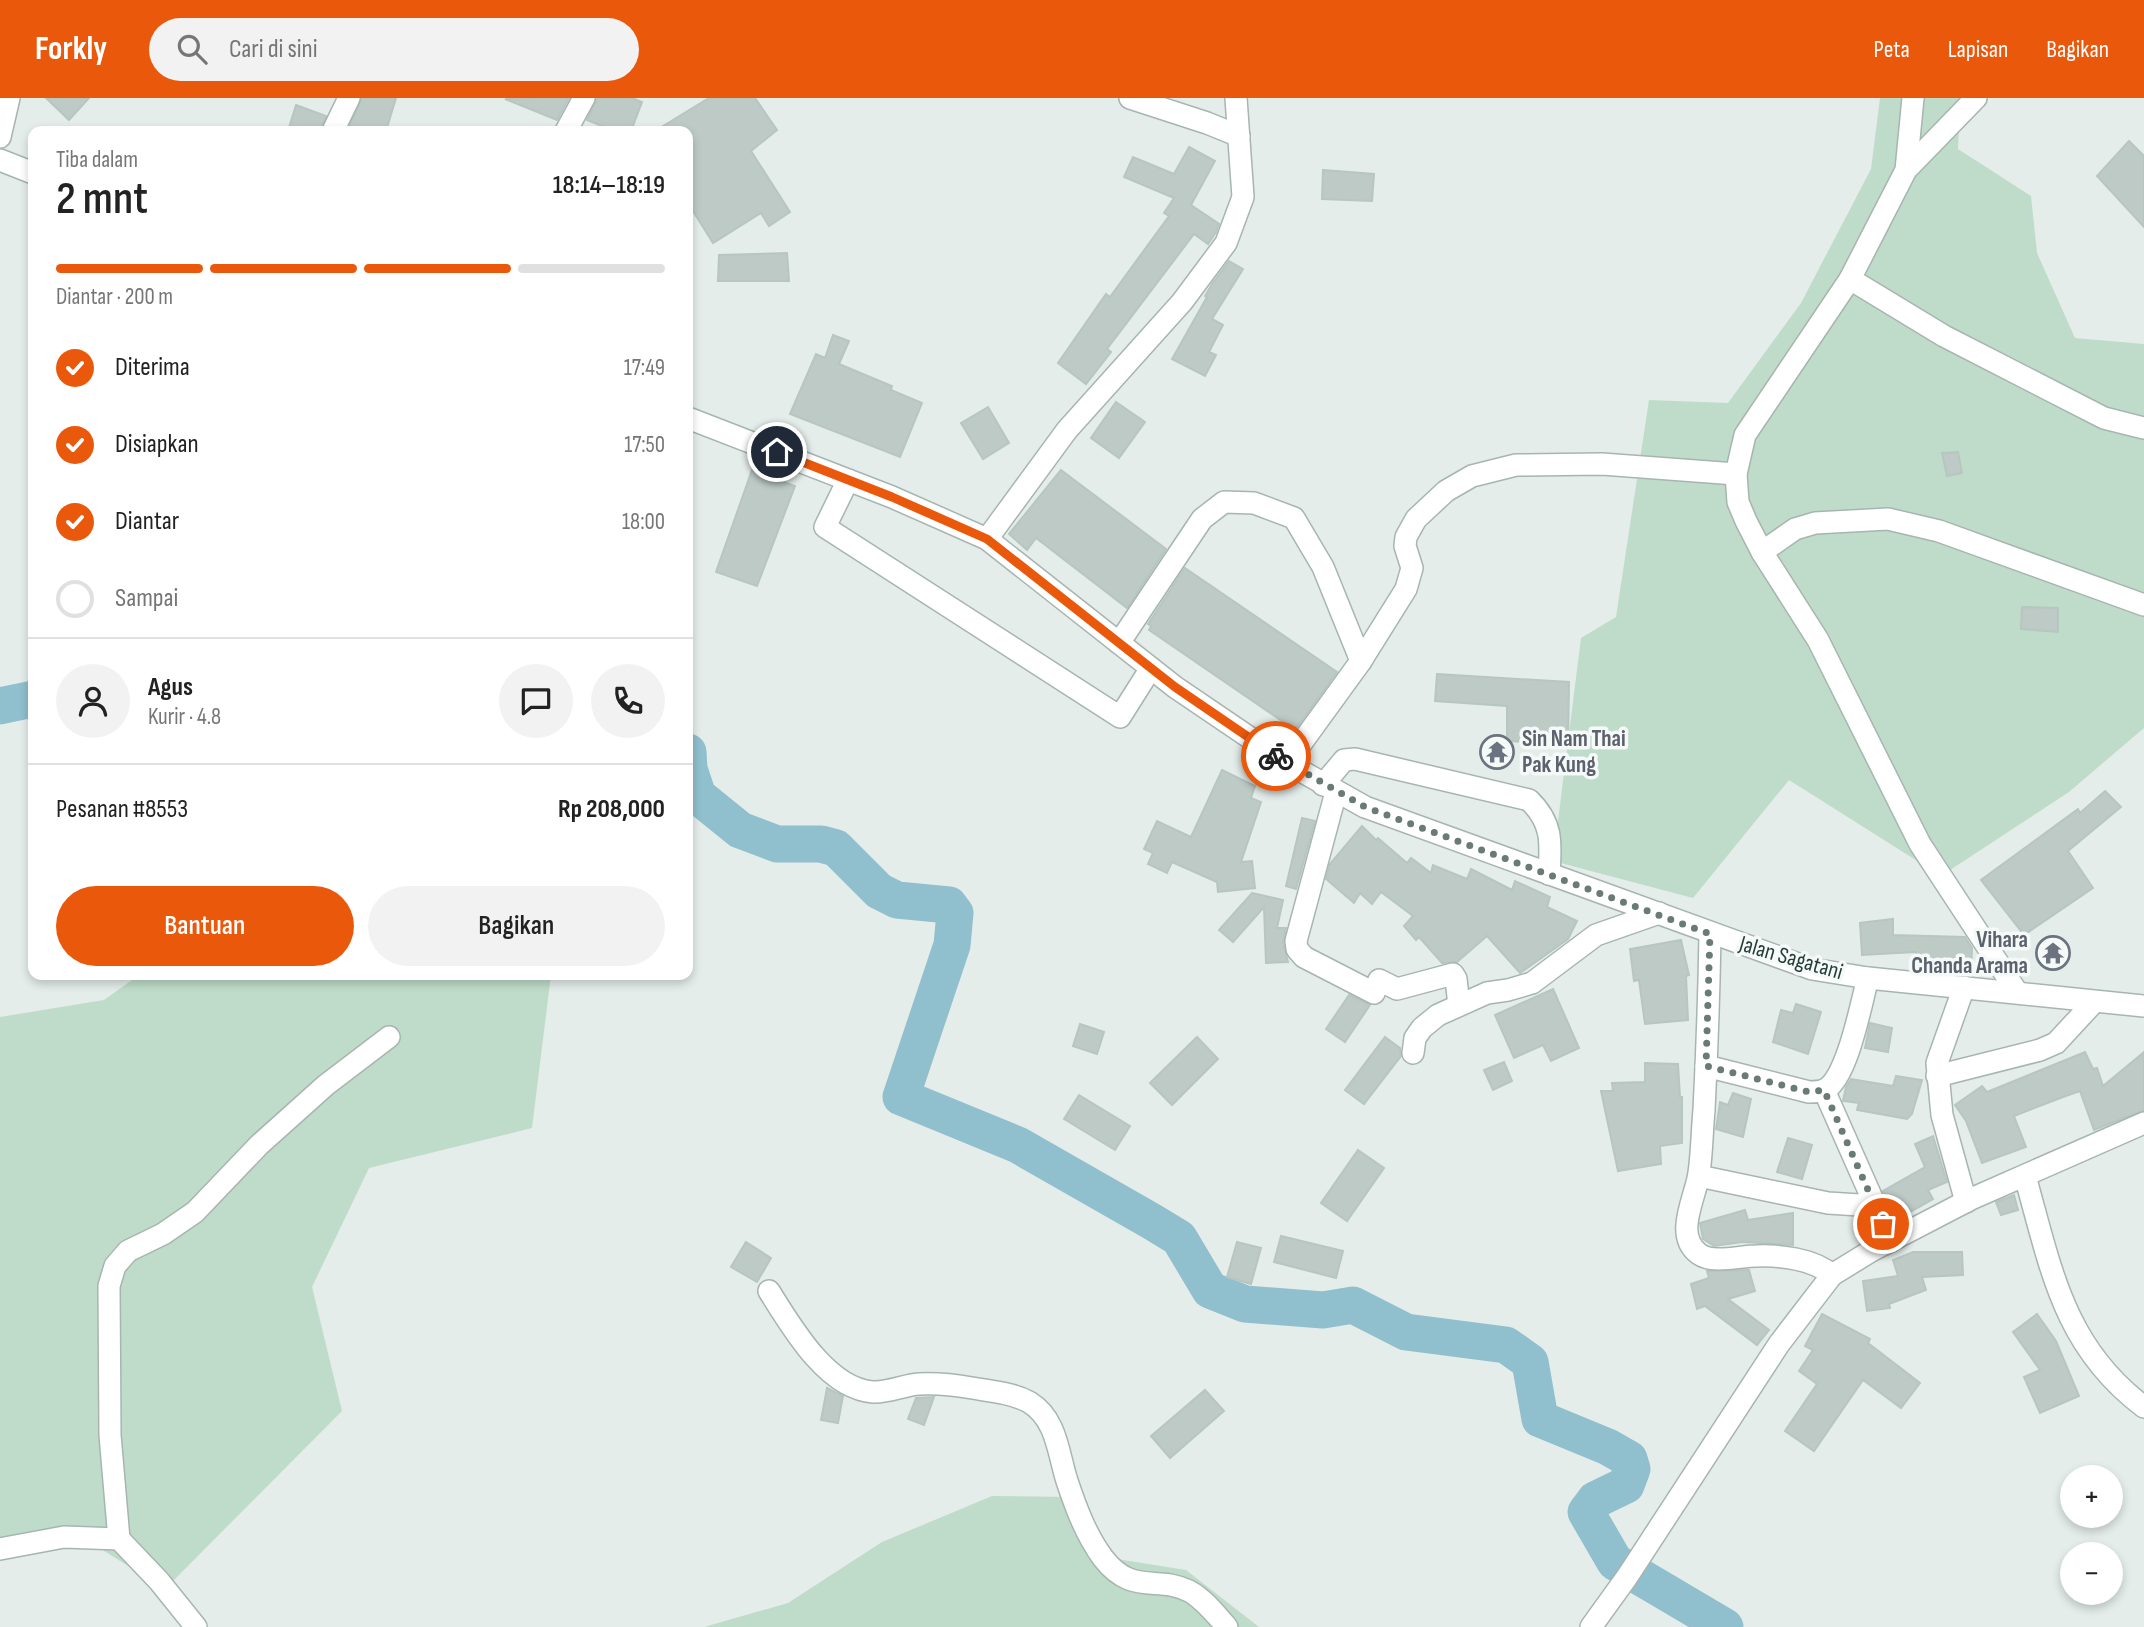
<!DOCTYPE html>
<html lang="id">
<head>
<meta charset="utf-8">
<style>
  :root { --surface:#fff; --page:#f2f2f2; --text:#222; --muted:#767676; --line:#e0e0e0; --accent:#ea580c }
  body { margin:0; font-family:"Sofia Sans Condensed",sans-serif; background:var(--page); color:var(--text); height:100vh; display:flex; flex-direction:column; font-size:26px; white-space:nowrap }
  * { box-sizing:border-box; margin:0 }
  p { font-size:23px; color:var(--muted) }
  .icon { flex:none; width:38px; height:38px; fill:none; stroke:currentColor; stroke-width:2; stroke-linecap:round; stroke-linejoin:round }
  .map { position:relative; flex:1; overflow:hidden }
  .drawer { position:absolute; left:28px; top:28px; width:665px; height:854px; display:flex; flex-direction:column; background:var(--surface); border-radius:14px; box-shadow:0 4px 10px #0003 }
  .drawer>* { flex:none }
  .buttons { position:absolute; left:2060px; top:1367px; display:grid; gap:14px }
  .buttons a { display:grid; place-items:center; width:63px; height:63px; border-radius:50%; background:var(--surface); box-shadow:0 4px 10px #0003; font-size:35px }
  .pin { position:absolute; display:grid; place-items:center; width:60px; height:60px; color:#fff; margin:-30px; border:4px solid #fff; border-radius:50%; box-shadow:0 2px 7px #0007 }
  .courier { position:absolute; display:grid; place-items:center; width:70px; height:70px; margin:-35px; border:5px solid #ea580c; border-radius:50%; background:#fff; color:#222; box-shadow:0 2px 9px #0007 }
  .head em { font-style:normal; font-weight:600 }
  .head div { display:flex; flex-direction:column-reverse }
  .head { display:flex; align-items:center; justify-content:space-between; height:119px; padding:0 28px }
  h1 { font-size:46px; font-weight:600; line-height:52px }
  .bar { display:grid; grid-template-columns:repeat(4,1fr); gap:10px 7px; align-content:center; height:84px; padding:0 28px }
  .bar i { height:9px; border-radius:5px; background:var(--line) }
  .bar .active { background:var(--accent) }
  .bar p { grid-column:span 4 }
  .line { display:flex; align-items:center; gap:18px; padding:0 28px; border-top:2px solid var(--line) }
  .line div { flex:1 }
  .round { display:grid; place-items:center; flex:none; width:74px; height:74px; border-radius:37px; background:var(--page) }
  ol { padding:0 28px; list-style:none }
  li { display:flex; align-items:center; gap:21px; height:77px }
  li p { margin-inline-start:auto }
  li .icon { padding:7px; border-radius:50%; background:var(--accent); color:#fff; stroke-width:4 }
  li:last-child { color:var(--muted) }
  li i { width:38px; height:38px; border:4px solid var(--line); border-radius:50% }
  .action { display:flex; gap:14px; margin-top:auto; padding:14px 28px }
  .action a { flex:1; height:80px; border-radius:42px; background:var(--accent); color:#fff; font-size:28px; font-weight:600; line-height:80px; text-align:center }
  .action a+a { background:var(--page); color:var(--text) }
  header { display:flex; align-items:center; gap:42px; box-sizing:border-box; height:98px; padding:0 35px; background:var(--accent); color:#fff }
  header strong { font-size:33px }
  nav { display:flex; gap:38px; margin-inline-start:auto; font-size:24px }
  .search { width:490px; height:63px; background:var(--page); display:flex; align-items:center; gap:18px; box-sizing:border-box; padding:0 24px; border-radius:38px; color:var(--muted); font-size:26px }
  .map>svg:first-child { display:block }
  .green { fill:#bfdcca }
  .lines { fill:none; stroke-linecap:round; stroke-linejoin:round }
  .river { stroke:#90bfce; stroke-width:37 }
  .building { fill:#bdcac6; stroke:#b7c6c1; stroke-width:2 }
  .minor-casing { stroke:#a7b5b1; stroke-width:24 }
  .minor { stroke:#fff; stroke-width:21 }
  .done { stroke:#687b77; stroke-width:7; stroke-dasharray:0 12.6 }
  .route { stroke:#ea580c; stroke-width:9 }
  .labels { text-anchor:middle; dominant-baseline:central; stroke-width:7; stroke-linejoin:round; paint-order:stroke }
  .worship-label { font-size:23px; font-weight:bold; fill:#5b616d; stroke:#f5f9f8; text-anchor:start }
  .street-label { font-size:23px; fill:#253e39; stroke:#f5f9f8 }
</style>
</head>
<body>
<header>
<strong>Forkly</strong>
<div class="search"><svg class="icon" aria-label="search" viewBox="0 0 24 24"><circle cx="10" cy="10" r="6"/><path d="M15 15l6 6"/></svg>Cari di sini</div>
<nav><a>Peta</a><a>Lapisan</a><a>Bagikan</a></nav>
</header>
<div class="map">
<svg width="2144" height="1529" viewBox="0 0 2144 1529">
  <rect width="100%" height="100%" fill="#e4edea"/>
  <g class="green">
    <polygon points="1880,0 1960,0 1958,51 2031,98 2037,155 2075,240 2144,246 2144,630 2069,694 1941,778 1789,682 1693,800 1553,763 1581,540 1616,519 1649,302 1728,305 1801,205 1871,71"/>
    <polygon points="139,877 551,877 532,1030 369,1070 312,1189 342,1313 165,1491 69,1431 0,1448 0,919 104,902"/>
    <polygon points="992,1398 1072,1399 1117,1461 1186,1472 1259,1529 704,1529 788,1505 882,1444"/>
  </g>
  <g class="lines">
    <g class="river">
      <polyline points="0,608 33,601"/>
      <polyline points="688,654 689,671 698,698 740,732 777,746 821,746 836,750 879,793 897,802 949,807 955,815 952,847 901,999 1018,1047 1151,1123 1179,1140 1210,1192 1245,1206 1323,1212 1353,1207 1406,1234 1506,1247 1530,1264 1540,1321 1608,1349 1629,1361 1632,1371 1626,1387 1595,1402 1586,1414 1615,1464 1725,1529"/>
    </g>
  </g>
  <g class="building">
    <polygon points="46,0 89,0 69,22"/>
    <polygon points="362,0 396,0 386,33 347,33"/>
    <polygon points="533,0 569,0 557,22 505,1"/>
    <polygon points="597,0 632,0 642,4 631,33 614,33 587,22"/>
    <polygon points="709,0 755,0 777,32 751,53 790,114 769,128 761,115 713,145 688,105 688,33 655,33"/>
    <polygon points="296,7 326,18 320,33 288,33"/>
    <polygon points="2129,43 2144,58 2144,129 2097,78"/>
    <polygon points="1189,49 1215,63 1191,107 1219,126 1216,134 1208,146 1194,136 1107,251 1111,254 1086,286 1058,265 1106,196 1110,199 1169,118 1164,115 1174,100 1124,79 1133,59 1174,76"/>
    <polygon points="1323,72 1374,76 1372,103 1322,101"/>
    <polygon points="787,155 789,183 718,183 719,157"/>
    <polygon points="1229,163 1243,171 1212,221 1223,227 1209,254 1216,257 1205,278 1172,261 1207,199 1205,198 1212,186"/>
    <polygon points="833,237 849,243 839,266 892,288 891,292 922,305 900,359 790,316 816,256 825,260"/>
    <polygon points="1116,304 1145,324 1119,360 1091,340"/>
    <polygon points="988,309 1009,345 983,361 961,325"/>
    <polygon points="1958,354 1962,375 1947,378 1942,355"/>
    <polygon points="752,372 795,388 757,488 716,474"/>
    <polygon points="1061,372 1166,451 1127,510 1036,440 1027,452 1009,436"/>
    <polygon points="1185,470 1337,574 1295,632 1149,532 1151,528 1148,526"/>
    <polygon points="2022,509 2058,510 2058,534 2021,531"/>
    <polygon points="1437,576 1569,584 1568,646 1507,643 1507,608 1435,603"/>
    <polygon points="1222,672 1255,688 1251,700 1261,704 1241,764 1252,763 1255,790 1218,794 1217,784 1172,764 1167,775 1148,766 1153,755 1144,751 1157,723 1191,739"/>
    <polygon points="2105,693 2121,709 2068,753 2093,790 2024,837 1981,782 2078,711 2080,715"/>
    <polygon points="1302,720 1315,723 1296,791 1286,788"/>
    <polygon points="1362,728 1376,742 1378,740 1407,765 1411,760 1431,775 1433,767 1467,781 1471,771 1512,792 1515,783 1550,799 1547,809 1577,823 1568,841 1520,875 1487,838 1457,864 1442,865 1419,839 1416,842 1404,828 1413,818 1381,794 1372,806 1360,795 1354,805 1326,781 1330,766"/>
    <polygon points="1252,795 1283,802 1277,830 1286,830 1283,845 1288,864 1266,865 1264,809 1233,844 1219,832"/>
    <polygon points="1893,821 1893,837 1965,839 1972,850 1971,877 1916,872 1916,854 1862,857 1860,825"/>
    <polygon points="1681,842 1689,877 1686,878 1688,922 1645,926 1639,882 1634,883 1630,851"/>
    <polygon points="1553,891 1579,950 1551,963 1543,947 1514,960 1495,917"/>
    <polygon points="1349,897 1370,907 1345,944 1326,931"/>
    <polygon points="1796,906 1821,914 1808,956 1773,944 1781,912 1793,915"/>
    <polygon points="1870,925 1892,930 1888,954 1865,950"/>
    <polygon points="1080,926 1104,934 1097,956 1073,948"/>
    <polygon points="1197,939 1218,961 1172,1007 1150,985"/>
    <polygon points="1385,939 1400,950 1401,958 1364,1006 1345,992"/>
    <polygon points="2085,954 2093,971 2097,970 2103,988 2144,954 2144,1012 2094,1032 2080,993 2063,999 2014,1018 2026,1049 1982,1065 1966,1023 1955,1007 1982,988 1987,994"/>
    <polygon points="1504,964 1512,983 1493,992 1484,972"/>
    <polygon points="1645,965 1678,966 1680,999 1682,999 1682,1045 1660,1048 1661,1066 1618,1073 1601,993 1613,993 1612,985 1645,984"/>
    <polygon points="1896,978 1922,982 1912,1016 1907,1021 1857,1012 1859,1005 1843,1003 1846,989 1851,981 1893,988"/>
    <polygon points="1733,995 1751,1001 1743,1039 1716,1031 1720,1004 1728,1007"/>
    <polygon points="1079,997 1130,1028 1115,1052 1064,1021"/>
    <polygon points="1933,1038 1947,1084 1928,1092 1933,1101 1896,1122 1883,1093 1925,1069 1915,1046"/>
    <polygon points="1788,1040 1812,1047 1802,1081 1777,1074"/>
    <polygon points="1358,1052 1384,1070 1347,1123 1321,1105"/>
    <polygon points="2014,1097 2018,1112 2001,1117 1996,1104"/>
    <polygon points="1745,1112 1748,1122 1793,1115 1793,1147 1742,1144 1714,1148 1703,1141 1700,1125"/>
    <polygon points="1281,1138 1343,1153 1336,1180 1274,1164"/>
    <polygon points="746,1144 771,1160 757,1184 731,1169"/>
    <polygon points="1237,1144 1261,1150 1251,1186 1227,1179"/>
    <polygon points="1913,1154 1962,1154 1963,1177 1922,1179 1926,1192 1889,1206 1890,1210 1867,1213 1863,1183 1898,1178 1893,1162"/>
    <polygon points="1749,1172 1755,1193 1728,1201 1769,1232 1757,1247 1705,1208 1697,1211 1691,1186 1709,1180 1707,1173"/>
    <polygon points="1822,1216 1870,1241 1868,1245 1920,1285 1901,1310 1863,1282 1814,1353 1785,1333 1817,1286 1799,1273 1813,1252 1805,1248"/>
    <polygon points="2037,1216 2056,1243 2079,1298 2040,1315 2024,1279 2040,1272 2013,1234"/>
    <polygon points="827,1290 843,1298 838,1325 821,1322"/>
    <polygon points="1205,1292 1224,1313 1170,1360 1151,1338"/>
    <polygon points="934,1299 924,1327 908,1321 916,1300"/>
  </g>
  <g class="lines">
    <g class="minor-casing">
      <g id="minor">
        <polyline points="1130,0 1207,25 1239,38"/>
        <polyline points="1913,0 1906,72 1850,181 1745,337 1736,376 1738,404 1746,423 1762,454 1818,542 1920,746 2017,894"/>
        <polyline points="333,33 349,0"/>
        <polyline points="566,33 584,0"/>
        <polyline points="0,39 9,0"/>
        <polyline points="0,62 33,75"/>
        <polyline points="1906,72 1976,0"/>
        <polyline points="1850,181 1944,238 2104,320 2144,330"/>
        <polyline points="688,320 892,399 987,441 1175,589 1287,665 1365,709 1812,871 1868,880 2144,908"/>
        <polyline points="848,382 825,429 1120,619 1151,570"/>
        <polyline points="987,441 1067,332 1182,204 1226,145 1243,99 1236,0"/>
        <polyline points="1762,454 1795,431 1815,425 1888,421 1939,433 2144,507"/>
        <polyline points="1119,545 1202,421 1224,404 1254,405 1294,420 1323,469 1361,563"/>
        <polyline points="1287,665 1361,563 1406,491 1412,470 1405,448 1406,439 1416,421 1446,393 1472,378 1516,367 1602,366 1736,376"/>
        <path d="M1323 687 1344 662 1355 661 1529 702C1553 725 1551 745 1549 776"/>
        <polyline points="1336,694 1296,843 1297,851 1304,859 1374,895 1379,882 1397,891 1453,876 1456,881 1459,907"/>
        <path d="M1710 836C1709 895 1707 953 1704 1012 1702 1033 1702 1054 1699 1075 1696 1099 1673 1137 1699 1156 1713 1166 1740 1158 1756 1158 1780 1157 1814 1161 1832 1177"/>
        <polyline points="1964,889 1937,965 1942,1017 1966,1104"/>
        <polyline points="1413,955 1415,940 1422,930 1438,917 1487,895 1508,892 1532,885 1596,837 1659,815"/>
        <path d="M1706 968 1809 994C1814 994 1820 994 1825 992 1848 979 1861 905 1868 880"/>
        <polyline points="1937,978 2040,952 2056,945 2094,904"/>
        <polyline points="1824,992 1891,1143"/>
        <polyline points="1699,1078 1828,1105 1875,1108"/>
        <path d="M2025 1078C2051 1170 2063 1248 2144 1309"/>
        <path d="M769 1193C791 1228 827 1291 873 1294 888 1295 904 1287 919 1286 937 1285 955 1287 972 1290 991 1293 1012 1295 1029 1304 1057 1321 1058 1355 1067 1383 1076 1410 1086 1437 1103 1460 1132 1498 1157 1477 1189 1493 1204 1501 1216 1517 1227 1529"/>
        <polyline points="119,1441 110,1337 109,1188 115,1168 128,1153 163,1136 195,1114 259,1047 326,987 389,939"/>
        <polyline points="0,1451 64,1439 119,1441 159,1483 196,1529"/>
        <polyline points="1591,1529 1627,1479 1779,1246 1832,1177 1871,1153 1971,1101 2144,1025"/>
      </g>
    </g>
    <use href="#minor" class="minor"/>
  </g>
  <g class="lines">
    <polyline class="done" points="1276,658 1365,709 1710,836 1706,968 1809,994 1824,992 1883,1126"/>
    <polyline class="route" points="777,354 892,399 987,441 1175,589 1276,658"/>
  </g>
  <defs>
    <g id="temple-ring" transform="scale(1.75)"><circle r="9.5" fill="#f5f9f8" stroke="#6b7280" stroke-width="1.5"/><path d="M0-6L5-2H3V0L6.5 2.5H4V6H1.5V3h-3V6H-4V2.5H-6.5L-3 0V-2H-5Z" fill="#6b7280"/></g>
  </defs>
  <g fill-rule="evenodd">
    <use href="#temple-ring" x="1497" y="654"/>
    <use href="#temple-ring" x="2053" y="855"/>
  </g>
  <g class="labels">
    <g class="worship-label">
      <text x="1522" y="641">Sin Nam Thai<tspan x="1522" dy="26">Pak Kung</tspan></text>
      <text x="2028" y="842" text-anchor="end">Vihara<tspan x="2028" dy="26">Chanda Arama</tspan></text>
    </g>
    <g class="street-label">
      <text transform="translate(1791 860) rotate(16)">Jalan Sagatani</text>
    </g>
  </g>
</svg>
<div class="buttons">
<a>+</a>
<a>−</a>
</div>
<div class="pin" style="left:1883px;top:1126px;background:#ea580c"><svg class="icon" aria-label="bag" viewBox="0 0 24 24"><path d="M5 8h14l-1 12H6zM9 8a3 3 0 0 1 6 0"/></svg></div>
<div class="pin" style="left:777px;top:354px;background:#1f2937"><svg class="icon" aria-label="home" viewBox="0 0 24 24"><path d="M3 11l9-7 9 7M6 9v11h12V9"/></svg></div>
<div class="courier" style="left:1276px;top:658px"><svg class="icon" aria-label="bike" viewBox="0 0 24 24"><circle cx="6" cy="16" r="4"/><circle cx="18" cy="16" r="4"/><path d="M6 16l4-8h5l3 8M10 8l3 8H6M13 5h3"/></svg></div>
<section class="drawer">
<div class="head"><div><h1>2 mnt</h1><p>Tiba dalam</p></div><em>18:14–18:19</em></div>
<div class="bar"><i class="active"></i><i class="active"></i><i class="active"></i><i></i><p>Diantar · 200 m</p></div>
<ol>
<li><svg class="icon" aria-label="check" viewBox="0 0 24 24"><path d="M5 12l5 5 9-10"/></svg>Diterima<p>17:49</p></li>
<li><svg class="icon" aria-label="check" viewBox="0 0 24 24"><path d="M5 12l5 5 9-10"/></svg>Disiapkan<p>17:50</p></li>
<li><svg class="icon" aria-label="check" viewBox="0 0 24 24"><path d="M5 12l5 5 9-10"/></svg>Diantar<p>18:00</p></li>
<li><i></i>Sampai</li>
</ol>
<div class="line" style="height:126px"><a class="round"><svg class="icon" aria-label="person" viewBox="0 0 24 24"><circle cx="12" cy="8" r="4"/><path d="M4 21q1-7 8-7t8 7"/></svg></a><div><b>Agus</b><p>Kurir · 4.8</p></div><a class="round"><svg class="icon" aria-label="chat" viewBox="0 0 24 24"><path d="M4 5h16v11H9l-5 4z"/></svg></a><a class="round"><svg class="icon" aria-label="phone" viewBox="0 0 24 24"><path d="M5 4h4l2 5-3 2q2 4 5 5l2-3 5 2v4C11 20 4 13 5 4z"/></svg></a></div>
<div class="line" style="height:91px"><div>Pesanan #8553</div><b>Rp 208,000</b></div>
<div class="action"><a>Bantuan</a><a>Bagikan</a></div>
</section>
</div>
</body>
</html>
